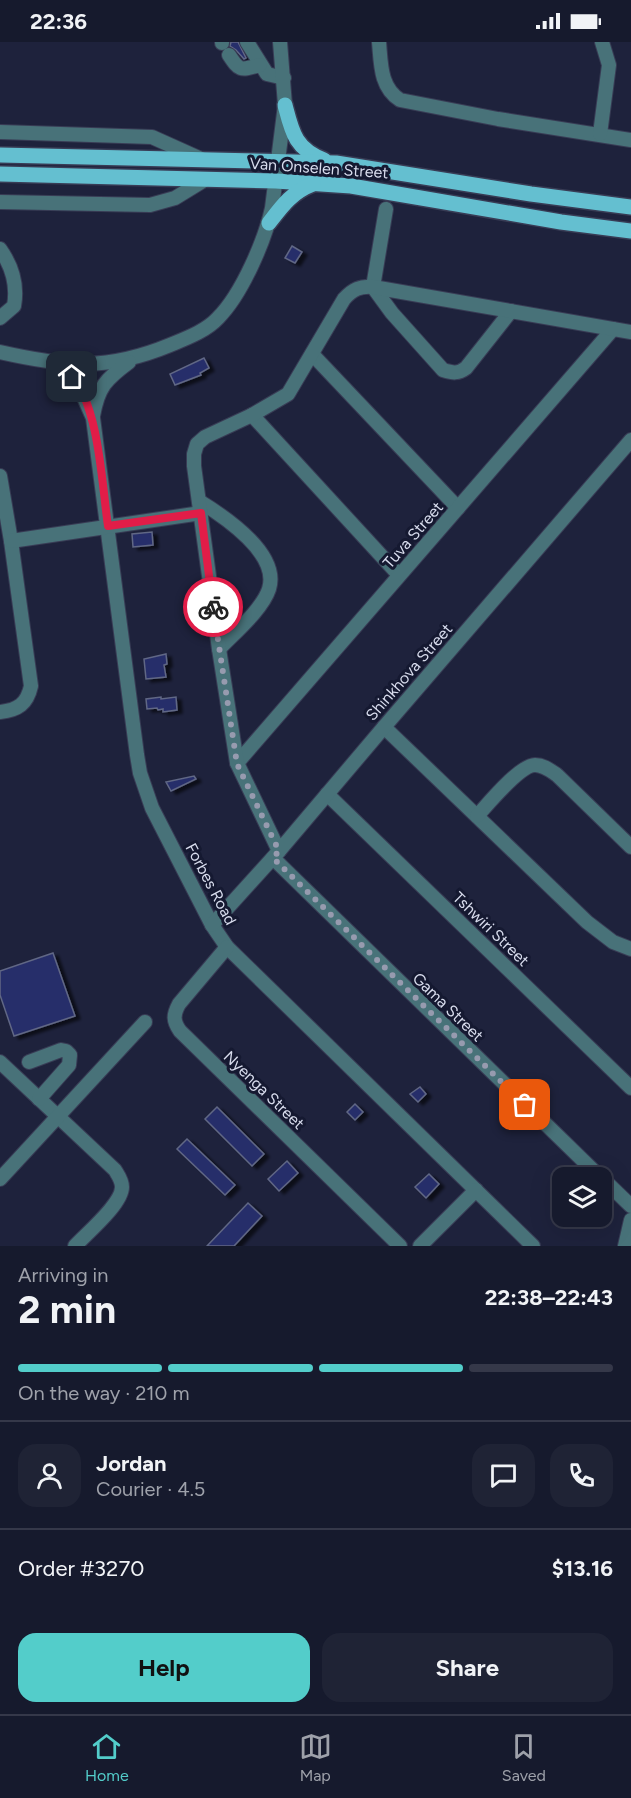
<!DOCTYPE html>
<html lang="en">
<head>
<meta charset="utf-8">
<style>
  :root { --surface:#161a2d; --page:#1f2335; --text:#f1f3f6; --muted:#9ea1aa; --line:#353849; --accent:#53cdca }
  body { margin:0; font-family:Figtree,sans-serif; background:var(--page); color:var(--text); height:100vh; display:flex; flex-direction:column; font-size:22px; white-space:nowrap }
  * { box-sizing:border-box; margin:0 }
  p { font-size:20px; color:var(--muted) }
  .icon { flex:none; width:33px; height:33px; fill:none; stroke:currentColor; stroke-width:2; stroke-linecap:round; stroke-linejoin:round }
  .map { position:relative; height:1204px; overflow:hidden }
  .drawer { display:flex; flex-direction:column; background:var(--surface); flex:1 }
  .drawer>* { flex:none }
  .tools { position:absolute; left:552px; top:1125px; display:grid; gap:12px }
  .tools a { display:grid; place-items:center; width:60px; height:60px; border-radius:12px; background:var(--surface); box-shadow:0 6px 24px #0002,0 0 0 2px var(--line); font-size:30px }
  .pin { position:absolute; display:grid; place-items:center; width:51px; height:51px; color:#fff; margin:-26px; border-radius:12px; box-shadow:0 3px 9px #0006 }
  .courier { position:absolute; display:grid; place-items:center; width:60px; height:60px; margin:-30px; border:4px solid #e11d48; border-radius:50%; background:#fff; color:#222; box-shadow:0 2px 8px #0007 }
  .headline em { font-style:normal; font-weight:700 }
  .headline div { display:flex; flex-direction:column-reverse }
  .headline { display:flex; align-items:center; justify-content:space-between; height:102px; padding:0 18px }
  h1 { font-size:39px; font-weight:700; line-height:45px }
  .bar { display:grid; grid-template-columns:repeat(4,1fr); gap:9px 6px; align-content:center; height:72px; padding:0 18px }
  .bar i { height:8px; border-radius:4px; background:var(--line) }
  .bar .active { background:var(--accent) }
  .bar p { grid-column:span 4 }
  .line { display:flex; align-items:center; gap:15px; padding:0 18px; border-top:2px solid var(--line) }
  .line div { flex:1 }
  .round { display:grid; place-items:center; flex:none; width:63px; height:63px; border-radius:18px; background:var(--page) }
  .primary-button { display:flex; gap:12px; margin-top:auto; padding:12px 18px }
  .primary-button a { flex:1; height:69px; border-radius:18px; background:var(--accent); color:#111; font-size:24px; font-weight:700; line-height:69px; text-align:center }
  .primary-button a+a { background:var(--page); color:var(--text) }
  .status { display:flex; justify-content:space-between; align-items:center; height:42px; padding:0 30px; background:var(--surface); direction:ltr }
  .status svg { height:16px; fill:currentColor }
  .tabs { display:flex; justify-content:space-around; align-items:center; height:84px; border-top:2px solid var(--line); background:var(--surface); font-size:16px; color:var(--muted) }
  .tabs a { display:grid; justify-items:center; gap:3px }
  .tabs .active { color:var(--accent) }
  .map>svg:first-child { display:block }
  .building { fill:#282e6b; stroke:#606785; stroke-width:1.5; filter:url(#shadow) }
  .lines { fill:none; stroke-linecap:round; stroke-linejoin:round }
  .minor-casing { stroke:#383c55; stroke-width:16 }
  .major-casing { stroke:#383c55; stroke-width:18 }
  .minor { stroke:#487279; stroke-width:14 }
  .major { stroke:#64bfd0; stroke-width:15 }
  .done { stroke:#979baf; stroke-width:6; stroke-dasharray:0 10.8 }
  .route { stroke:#e11d48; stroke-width:8 }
  .labels { text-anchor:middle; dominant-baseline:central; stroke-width:6; stroke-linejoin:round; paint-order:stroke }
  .street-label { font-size:16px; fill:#d8dced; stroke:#151931 }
</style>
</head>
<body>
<div class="status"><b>22:36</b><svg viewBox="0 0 49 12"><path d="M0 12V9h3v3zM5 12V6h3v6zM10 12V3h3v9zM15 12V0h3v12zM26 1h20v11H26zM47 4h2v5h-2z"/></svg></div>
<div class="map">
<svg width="631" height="1204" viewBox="0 0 631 1204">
  <defs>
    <filter id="shadow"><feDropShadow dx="5" dy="3" stdDeviation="1.5" flood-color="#0009"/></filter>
  </defs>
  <rect width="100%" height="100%" fill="#1e223c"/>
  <g class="building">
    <polygon points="231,0 238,0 246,16 244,17 236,8 230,4"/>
    <polygon points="292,204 302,210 295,221 285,216"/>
    <polygon points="204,316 209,326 200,331 201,333 175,343 170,332"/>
    <polygon points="152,490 153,503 133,505 132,492"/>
    <polygon points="166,612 167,622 164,623 166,635 146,637 144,617"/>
    <polygon points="161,655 161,657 176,655 177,668 163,670 163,667 158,668 157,666 147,667 146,657"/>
    <polygon points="194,734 196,737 171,749 166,740"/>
    <polygon points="53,911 75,974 14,994 0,953 0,929"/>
    <polygon points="420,1045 426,1052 418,1060 410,1052"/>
    <polygon points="355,1062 363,1070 355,1078 347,1070"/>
    <polygon points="217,1065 264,1112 252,1124 205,1077"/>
    <polygon points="187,1097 235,1143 225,1153 177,1107"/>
    <polygon points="287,1119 298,1131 279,1149 268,1137"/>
    <polygon points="429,1132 439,1142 426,1156 415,1145"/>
    <polygon points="248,1161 262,1174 234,1204 207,1204"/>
  </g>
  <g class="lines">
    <g class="minor-casing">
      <g id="minor">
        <polyline points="222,0 222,1"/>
        <polyline points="247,0 267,32 284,36"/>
        <path d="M379 0C381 22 380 45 400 58L498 77 631 98"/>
        <path d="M229 13C240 30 241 28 260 23"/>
        <polyline points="0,90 152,95 201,117"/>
        <polyline points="600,92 609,23 602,0"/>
        <polyline points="0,160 150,163 175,156 206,137"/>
        <path d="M386 167 373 245 392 271 443 328C453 331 458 332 466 326L511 269"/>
        <path d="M0 207C12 224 18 242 14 264L0 276"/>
        <path d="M0 310C66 325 107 329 170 303 187 296 206 289 218 276 242 252 265 198 272 166L285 63 280 0"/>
        <polyline points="312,312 458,466"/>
        <polyline points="52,321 77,340 93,376 137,713 140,731 152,766 212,883 227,905 533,1204"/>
        <polyline points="252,373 399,533"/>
        <path d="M93 374C98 345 106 337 129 320"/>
        <path d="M0 434 11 499 31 644C27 662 18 668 0 670"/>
        <path d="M199 459C225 475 280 512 269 547 262 568 234 591 219 607"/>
        <polyline points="11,499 201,471"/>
        <polyline points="384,685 587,880 613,900 631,907"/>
        <polyline points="237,721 613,287"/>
        <polyline points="327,752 631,1046"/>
        <path d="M477 774C488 762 520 723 535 723 544 723 551 729 557 733L631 805"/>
        <path d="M279 809 237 721 219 607 194 424V412L197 402 205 395 252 373 288 352 344 257C353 247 360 244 373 245L631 290"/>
        <polyline points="273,816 601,1136"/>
        <polyline points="212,883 279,809 384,685 631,398"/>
        <path d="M227 905 179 962C173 973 173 979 180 989L400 1204"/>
        <path d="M0 1020 115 1128C118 1133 122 1138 122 1145 122 1162 87 1191 75 1204"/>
        <polyline points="29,1020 61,1008 66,1009 70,1013 69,1023 39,1057"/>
        <polyline points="602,1136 631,1164"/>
        <polyline points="0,1137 145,980"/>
        <polyline points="420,1204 476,1148"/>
        <polyline points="625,1204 631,1178"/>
      </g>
    </g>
    <g class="major-casing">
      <g id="major">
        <path d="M285 63C292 90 295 107 324 118"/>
        <polyline points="0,113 336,121 531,152 631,165"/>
        <polyline points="0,132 276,139 351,144 561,180 631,189"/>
        <path d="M269 181C282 164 292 150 313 142"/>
      </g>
    </g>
    <use href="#minor" class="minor"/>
    <use href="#major" class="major"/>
  </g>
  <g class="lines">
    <polyline class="done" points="213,565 237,722 279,809 273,816 525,1063"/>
    <path class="route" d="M72 335C99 364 102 444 108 484L201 471 213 565"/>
  </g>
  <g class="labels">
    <g class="street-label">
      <text transform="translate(319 126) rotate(4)">Van Onselen Street</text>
      <text transform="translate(413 493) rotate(-49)">Tuva Street</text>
      <text transform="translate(409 630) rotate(-49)">Shinkhova Street</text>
      <text transform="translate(211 842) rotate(62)">Forbes Road</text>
      <text transform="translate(491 887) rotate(44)">Tshwiri Street</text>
      <text transform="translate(448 965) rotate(44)">Gama Street</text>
      <text transform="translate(264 1048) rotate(44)">Nyenga Street</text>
    </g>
  </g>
</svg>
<div class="tools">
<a><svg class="icon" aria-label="layers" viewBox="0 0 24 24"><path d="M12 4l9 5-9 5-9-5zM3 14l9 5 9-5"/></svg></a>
</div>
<div class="pin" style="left:525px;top:1063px;background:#ea580c"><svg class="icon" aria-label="bag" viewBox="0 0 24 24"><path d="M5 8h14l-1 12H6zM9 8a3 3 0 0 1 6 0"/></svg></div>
<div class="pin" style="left:72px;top:335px;background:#1f2937"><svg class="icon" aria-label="home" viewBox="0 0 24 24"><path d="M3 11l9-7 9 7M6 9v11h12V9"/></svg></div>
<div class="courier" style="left:213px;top:565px"><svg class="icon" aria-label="bike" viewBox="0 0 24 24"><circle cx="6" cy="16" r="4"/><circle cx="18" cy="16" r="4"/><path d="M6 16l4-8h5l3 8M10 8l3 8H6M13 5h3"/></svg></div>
</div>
<section class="drawer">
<div class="headline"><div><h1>2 min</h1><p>Arriving in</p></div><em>22:38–22:43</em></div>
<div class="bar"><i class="active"></i><i class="active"></i><i class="active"></i><i></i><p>On the way · 210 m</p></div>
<div class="line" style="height:108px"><a class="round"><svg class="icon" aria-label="person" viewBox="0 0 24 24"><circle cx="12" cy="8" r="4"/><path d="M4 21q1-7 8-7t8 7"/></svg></a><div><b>Jordan</b><p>Courier · 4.5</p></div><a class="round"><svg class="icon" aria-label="chat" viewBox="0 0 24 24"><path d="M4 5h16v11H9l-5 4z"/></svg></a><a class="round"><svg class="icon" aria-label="phone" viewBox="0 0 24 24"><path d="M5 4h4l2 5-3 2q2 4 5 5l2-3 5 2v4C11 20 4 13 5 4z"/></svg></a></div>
<div class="line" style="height:78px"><div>Order #3270</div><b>$13.16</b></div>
<div class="primary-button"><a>Help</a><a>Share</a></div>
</section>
<nav class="tabs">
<a class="active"><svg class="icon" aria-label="home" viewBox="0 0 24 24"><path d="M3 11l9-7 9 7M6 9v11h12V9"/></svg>Home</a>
<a><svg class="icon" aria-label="map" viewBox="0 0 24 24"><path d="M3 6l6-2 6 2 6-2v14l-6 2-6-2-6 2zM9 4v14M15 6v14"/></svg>Map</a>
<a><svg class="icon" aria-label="saved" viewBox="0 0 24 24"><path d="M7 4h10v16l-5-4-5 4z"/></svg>Saved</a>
</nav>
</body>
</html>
